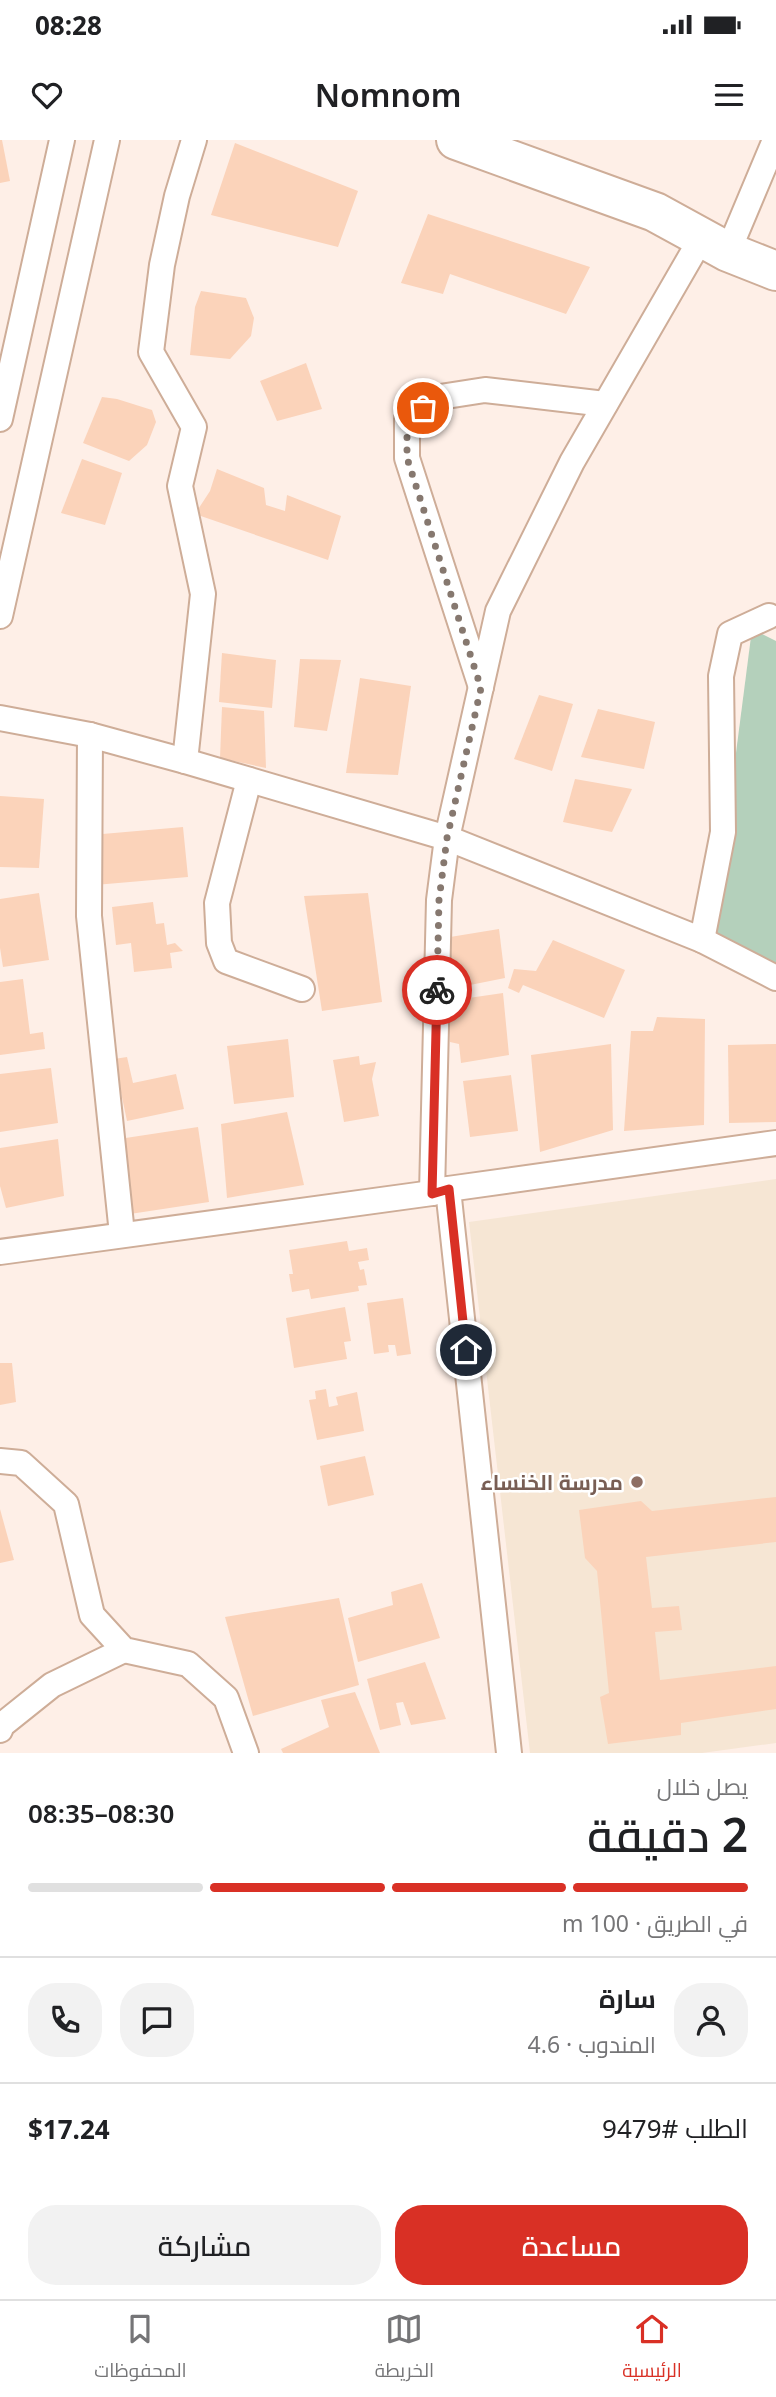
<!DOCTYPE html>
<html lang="ar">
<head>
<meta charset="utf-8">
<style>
  :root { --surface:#fff; --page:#f2f2f2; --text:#202124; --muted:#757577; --line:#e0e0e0; --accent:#d93025 }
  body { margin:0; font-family:"Noto Sans",Cairo,sans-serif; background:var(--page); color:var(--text); direction:rtl; height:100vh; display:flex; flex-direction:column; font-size:26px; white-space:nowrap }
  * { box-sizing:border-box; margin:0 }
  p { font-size:23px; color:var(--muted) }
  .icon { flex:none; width:38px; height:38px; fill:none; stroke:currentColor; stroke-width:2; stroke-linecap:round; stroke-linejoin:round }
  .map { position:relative; height:1613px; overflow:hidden; direction:ltr }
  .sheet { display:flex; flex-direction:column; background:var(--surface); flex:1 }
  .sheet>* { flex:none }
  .pin { position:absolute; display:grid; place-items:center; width:60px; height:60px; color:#fff; margin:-30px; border:4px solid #fff; border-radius:50%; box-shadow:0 2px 7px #0007 }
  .courier { position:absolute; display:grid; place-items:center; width:70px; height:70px; margin:-35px; border:5px solid #d93025; border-radius:50%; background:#fff; color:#222; box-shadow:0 2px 9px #0007 }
  .headline em { font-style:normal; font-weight:600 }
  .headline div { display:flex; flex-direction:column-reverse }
  .headline { display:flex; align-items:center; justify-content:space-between; height:119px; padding:0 28px }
  h1 { font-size:46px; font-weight:600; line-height:52px }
  .bar { display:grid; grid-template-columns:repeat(4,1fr); gap:10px 7px; align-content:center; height:84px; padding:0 28px }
  .bar i { height:9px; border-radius:5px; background:var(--line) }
  .bar .selected { background:var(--accent) }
  .bar p { grid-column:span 4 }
  .line { display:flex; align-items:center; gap:18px; padding:0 28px; border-top:2px solid var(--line) }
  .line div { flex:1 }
  .round { display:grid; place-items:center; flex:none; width:74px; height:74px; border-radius:28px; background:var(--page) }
  .cta { display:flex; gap:14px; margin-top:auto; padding:14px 28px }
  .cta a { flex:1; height:80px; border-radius:28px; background:var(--accent); color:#fff; font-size:28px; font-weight:600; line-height:80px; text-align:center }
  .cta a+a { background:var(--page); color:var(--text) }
  .status { display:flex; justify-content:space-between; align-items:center; height:49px; padding:0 35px; background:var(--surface); direction:ltr }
  .status svg { height:19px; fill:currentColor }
  header { display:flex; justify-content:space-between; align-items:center; height:91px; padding:0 28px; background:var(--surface); font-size:32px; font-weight:600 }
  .tabs { display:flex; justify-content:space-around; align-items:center; height:98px; border-top:2px solid var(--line); background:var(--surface); font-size:19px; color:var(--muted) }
  .tabs a { display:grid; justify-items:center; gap:4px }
  .tabs .selected { color:var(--accent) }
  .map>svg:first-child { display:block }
  .education { fill:#f6e6d4 }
  .green { fill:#b4d0bb }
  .building { fill:#fbd3ba }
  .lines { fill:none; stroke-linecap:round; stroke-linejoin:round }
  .minor-casing { stroke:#cead98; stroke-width:28 }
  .primary-casing { stroke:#cead98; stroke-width:42 }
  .minor { stroke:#fff; stroke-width:24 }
  .primary { stroke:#fff; stroke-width:38 }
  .done { stroke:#86786f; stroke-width:7; stroke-dasharray:0 12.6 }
  .route { stroke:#d93025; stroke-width:9 }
  .education-dot { fill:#8d6e63; stroke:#fff; stroke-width:2.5 }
  .labels { text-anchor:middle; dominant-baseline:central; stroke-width:5; stroke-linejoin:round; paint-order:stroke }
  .education-label { font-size:21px; font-weight:bold; fill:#785e54; stroke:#fff; text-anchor:end }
</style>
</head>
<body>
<div class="status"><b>08:28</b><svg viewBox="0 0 49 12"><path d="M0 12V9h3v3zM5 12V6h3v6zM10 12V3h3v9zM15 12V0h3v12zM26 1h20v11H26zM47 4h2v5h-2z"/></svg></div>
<header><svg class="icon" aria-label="menu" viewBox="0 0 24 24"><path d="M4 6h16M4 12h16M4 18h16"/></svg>Nomnom<svg class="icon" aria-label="heart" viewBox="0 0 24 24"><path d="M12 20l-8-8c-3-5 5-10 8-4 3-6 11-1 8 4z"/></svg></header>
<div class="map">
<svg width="776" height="1613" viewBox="0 0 776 1613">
  <rect width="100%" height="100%" fill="#feefe7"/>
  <polygon class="education" points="776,1039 776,1603 702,1613 530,1613 469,1082"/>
  <polygon class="green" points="752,489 776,501 776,823 713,791"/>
  <g class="building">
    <polygon points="0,0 2,0 10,41 0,43"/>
    <polygon points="235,3 358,51 338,107 211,75"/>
    <polygon points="428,74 590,127 566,174 450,134 443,154 401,143"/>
    <polygon points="201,151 246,158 254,178 251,196 230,219 190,215 195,167"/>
    <polygon points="306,223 322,269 277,281 260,241"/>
    <polygon points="102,257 117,259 152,270 156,282 147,305 129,321 83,303"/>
    <polygon points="82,319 122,333 105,385 61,373"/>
    <polygon points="217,329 264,348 266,365 285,371 287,355 341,376 328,420 195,374 210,351"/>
    <polygon points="222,513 276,520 272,568 219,562"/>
    <polygon points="300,519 341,520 327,591 294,587"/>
    <polygon points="360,538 411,546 398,635 346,633"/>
    <polygon points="539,555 573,564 552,631 514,619"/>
    <polygon points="222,567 264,571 266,628 220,618"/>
    <polygon points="598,569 655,582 644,629 581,617"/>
    <polygon points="575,639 632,649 612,692 563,682"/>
    <polygon points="0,656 44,659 39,728 0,727"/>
    <polygon points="183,687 188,737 95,745 91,695"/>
    <polygon points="39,753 49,820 3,827 0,808 0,759"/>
    <polygon points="368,753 382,862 322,871 304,756"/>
    <polygon points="153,762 156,784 164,783 167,805 175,803 183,811 170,813 172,828 134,832 131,803 116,805 112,767"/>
    <polygon points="499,789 505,838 450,849 444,798"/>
    <polygon points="553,800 625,830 604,878 523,845 519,853 508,848 514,829 536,831"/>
    <polygon points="23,839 30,894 43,892 45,909 0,915 0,842"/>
    <polygon points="503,853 509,915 461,923 459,904 450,902 448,861"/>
    <polygon points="657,877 705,879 704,985 624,991 631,891 653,891"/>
    <polygon points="288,899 294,957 234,964 227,906"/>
    <polygon points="611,904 613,990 540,1012 531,915"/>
    <polygon points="776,904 776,982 729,983 728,905"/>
    <polygon points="359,916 360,925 376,922 372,939 379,976 344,982 333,920"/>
    <polygon points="127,917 133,943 176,934 184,969 127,981 114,919"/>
    <polygon points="51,928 58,983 0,992 0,934"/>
    <polygon points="511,935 518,991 470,997 463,941"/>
    <polygon points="287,972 304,1045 227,1058 221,984"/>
    <polygon points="198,987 209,1062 130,1074 119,999"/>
    <polygon points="58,999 64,1056 6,1068 0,1046 0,1008"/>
    <polygon points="347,1101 349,1111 367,1108 369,1120 358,1122 360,1130 364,1129 367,1145 358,1146 359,1151 311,1159 309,1149 292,1152 289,1134 293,1134 289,1110"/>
    <polygon points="403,1158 411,1214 397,1216 395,1205 388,1205 389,1212 374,1214 367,1163"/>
    <polygon points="345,1167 351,1201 344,1202 347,1219 294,1228 286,1178"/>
    <polygon points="0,1223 12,1223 16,1262 0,1265"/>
    <polygon points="326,1249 329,1267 338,1265 336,1257 357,1252 364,1291 317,1300 309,1260 316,1259 315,1251"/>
    <polygon points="365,1316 374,1355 328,1366 320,1326"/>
    <polygon points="776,1357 776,1402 646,1417 652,1468 679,1466 682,1490 655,1492 660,1540 776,1526 776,1569 681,1583 681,1595 608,1604 600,1557 609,1553 597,1431 585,1418 579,1370 641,1361 652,1371"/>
    <polygon points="0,1369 14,1420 0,1423"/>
    <polygon points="422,1443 440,1498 358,1522 348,1478 393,1465 391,1452"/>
    <polygon points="339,1458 359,1545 253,1576 225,1477"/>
    <polygon points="425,1522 446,1579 411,1585 403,1562 396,1563 401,1585 380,1590 367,1539"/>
    <polygon points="355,1552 380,1613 283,1613 281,1609 329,1587 321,1560"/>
  </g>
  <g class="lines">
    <g class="minor-casing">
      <g id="minor">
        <polyline points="728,112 775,0"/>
        <polyline points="0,279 62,0"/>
        <polyline points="0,476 107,0"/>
        <polyline points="481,547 407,318 407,279 440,257 485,250 605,264"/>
        <polyline points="0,578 90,595 185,621 447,698 702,800 776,838"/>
        <polyline points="90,595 89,776 122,1094"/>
        <polyline points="185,621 203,454 180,346 194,287 151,212 162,125 177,56 194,0"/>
        <polyline points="249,640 217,763 219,803 226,821 302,849"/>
        <polyline points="702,800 723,692 721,536 730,494 769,476"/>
        <polyline points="448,1049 509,1613"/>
        <polyline points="432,1053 439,760 447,698 498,471 572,322 702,97"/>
        <polyline points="0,1112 432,1053 448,1049 776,1003"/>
        <polyline points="0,1321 21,1323 66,1364 92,1475 124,1510 188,1524 226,1558 246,1613"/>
        <polyline points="0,1590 2,1585 52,1545 124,1510"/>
      </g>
    </g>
    <g class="primary-casing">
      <polyline id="primary" points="456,0 655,72 728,112 776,131"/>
    </g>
    <use href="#minor" class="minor"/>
    <use href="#primary" class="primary"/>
  </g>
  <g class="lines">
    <polyline class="done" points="423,268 407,279 407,318 481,548 447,698 439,760 437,850"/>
    <polyline class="route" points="437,850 432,1054 449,1049 466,1210"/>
  </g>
  <circle class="education-dot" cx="637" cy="1342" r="7"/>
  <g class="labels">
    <g class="education-label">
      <text x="623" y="1342">مدرسة الخنساء</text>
    </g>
  </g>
</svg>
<div class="pin" style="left:423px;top:268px;background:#ea580c"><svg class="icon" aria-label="bag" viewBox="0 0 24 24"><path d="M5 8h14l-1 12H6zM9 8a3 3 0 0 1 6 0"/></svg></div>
<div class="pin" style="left:466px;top:1210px;background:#1f2937"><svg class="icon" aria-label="home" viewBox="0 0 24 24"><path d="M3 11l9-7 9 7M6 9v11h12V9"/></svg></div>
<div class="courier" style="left:437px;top:850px"><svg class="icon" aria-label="bike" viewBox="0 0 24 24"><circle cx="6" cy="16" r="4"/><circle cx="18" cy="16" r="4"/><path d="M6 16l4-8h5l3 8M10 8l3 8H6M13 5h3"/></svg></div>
</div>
<section class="sheet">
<div class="headline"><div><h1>2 دقيقة</h1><p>يصل خلال</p></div><em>08:30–08:35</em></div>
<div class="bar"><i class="selected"></i><i class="selected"></i><i class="selected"></i><i></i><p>في الطريق · 100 m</p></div>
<div class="line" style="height:126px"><a class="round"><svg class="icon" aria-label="person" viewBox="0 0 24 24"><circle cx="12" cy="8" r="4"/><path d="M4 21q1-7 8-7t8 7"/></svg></a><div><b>سارة</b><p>المندوب · 4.6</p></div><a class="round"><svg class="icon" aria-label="chat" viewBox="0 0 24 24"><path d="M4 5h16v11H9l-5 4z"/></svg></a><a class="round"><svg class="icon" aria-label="phone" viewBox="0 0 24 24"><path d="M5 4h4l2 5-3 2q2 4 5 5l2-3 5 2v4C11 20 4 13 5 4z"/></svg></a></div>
<div class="line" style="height:91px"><div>الطلب #9479</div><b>$17.24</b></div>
<div class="cta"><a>مساعدة</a><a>مشاركة</a></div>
</section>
<nav class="tabs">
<a class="selected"><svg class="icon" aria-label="home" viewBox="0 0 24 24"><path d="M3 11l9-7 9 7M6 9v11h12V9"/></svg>الرئيسية</a>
<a><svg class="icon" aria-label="map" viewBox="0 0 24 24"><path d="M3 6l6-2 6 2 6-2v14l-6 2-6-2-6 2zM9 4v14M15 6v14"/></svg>الخريطة</a>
<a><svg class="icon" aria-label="saved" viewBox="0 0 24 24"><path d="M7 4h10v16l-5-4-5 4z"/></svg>المحفوظات</a>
</nav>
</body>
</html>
